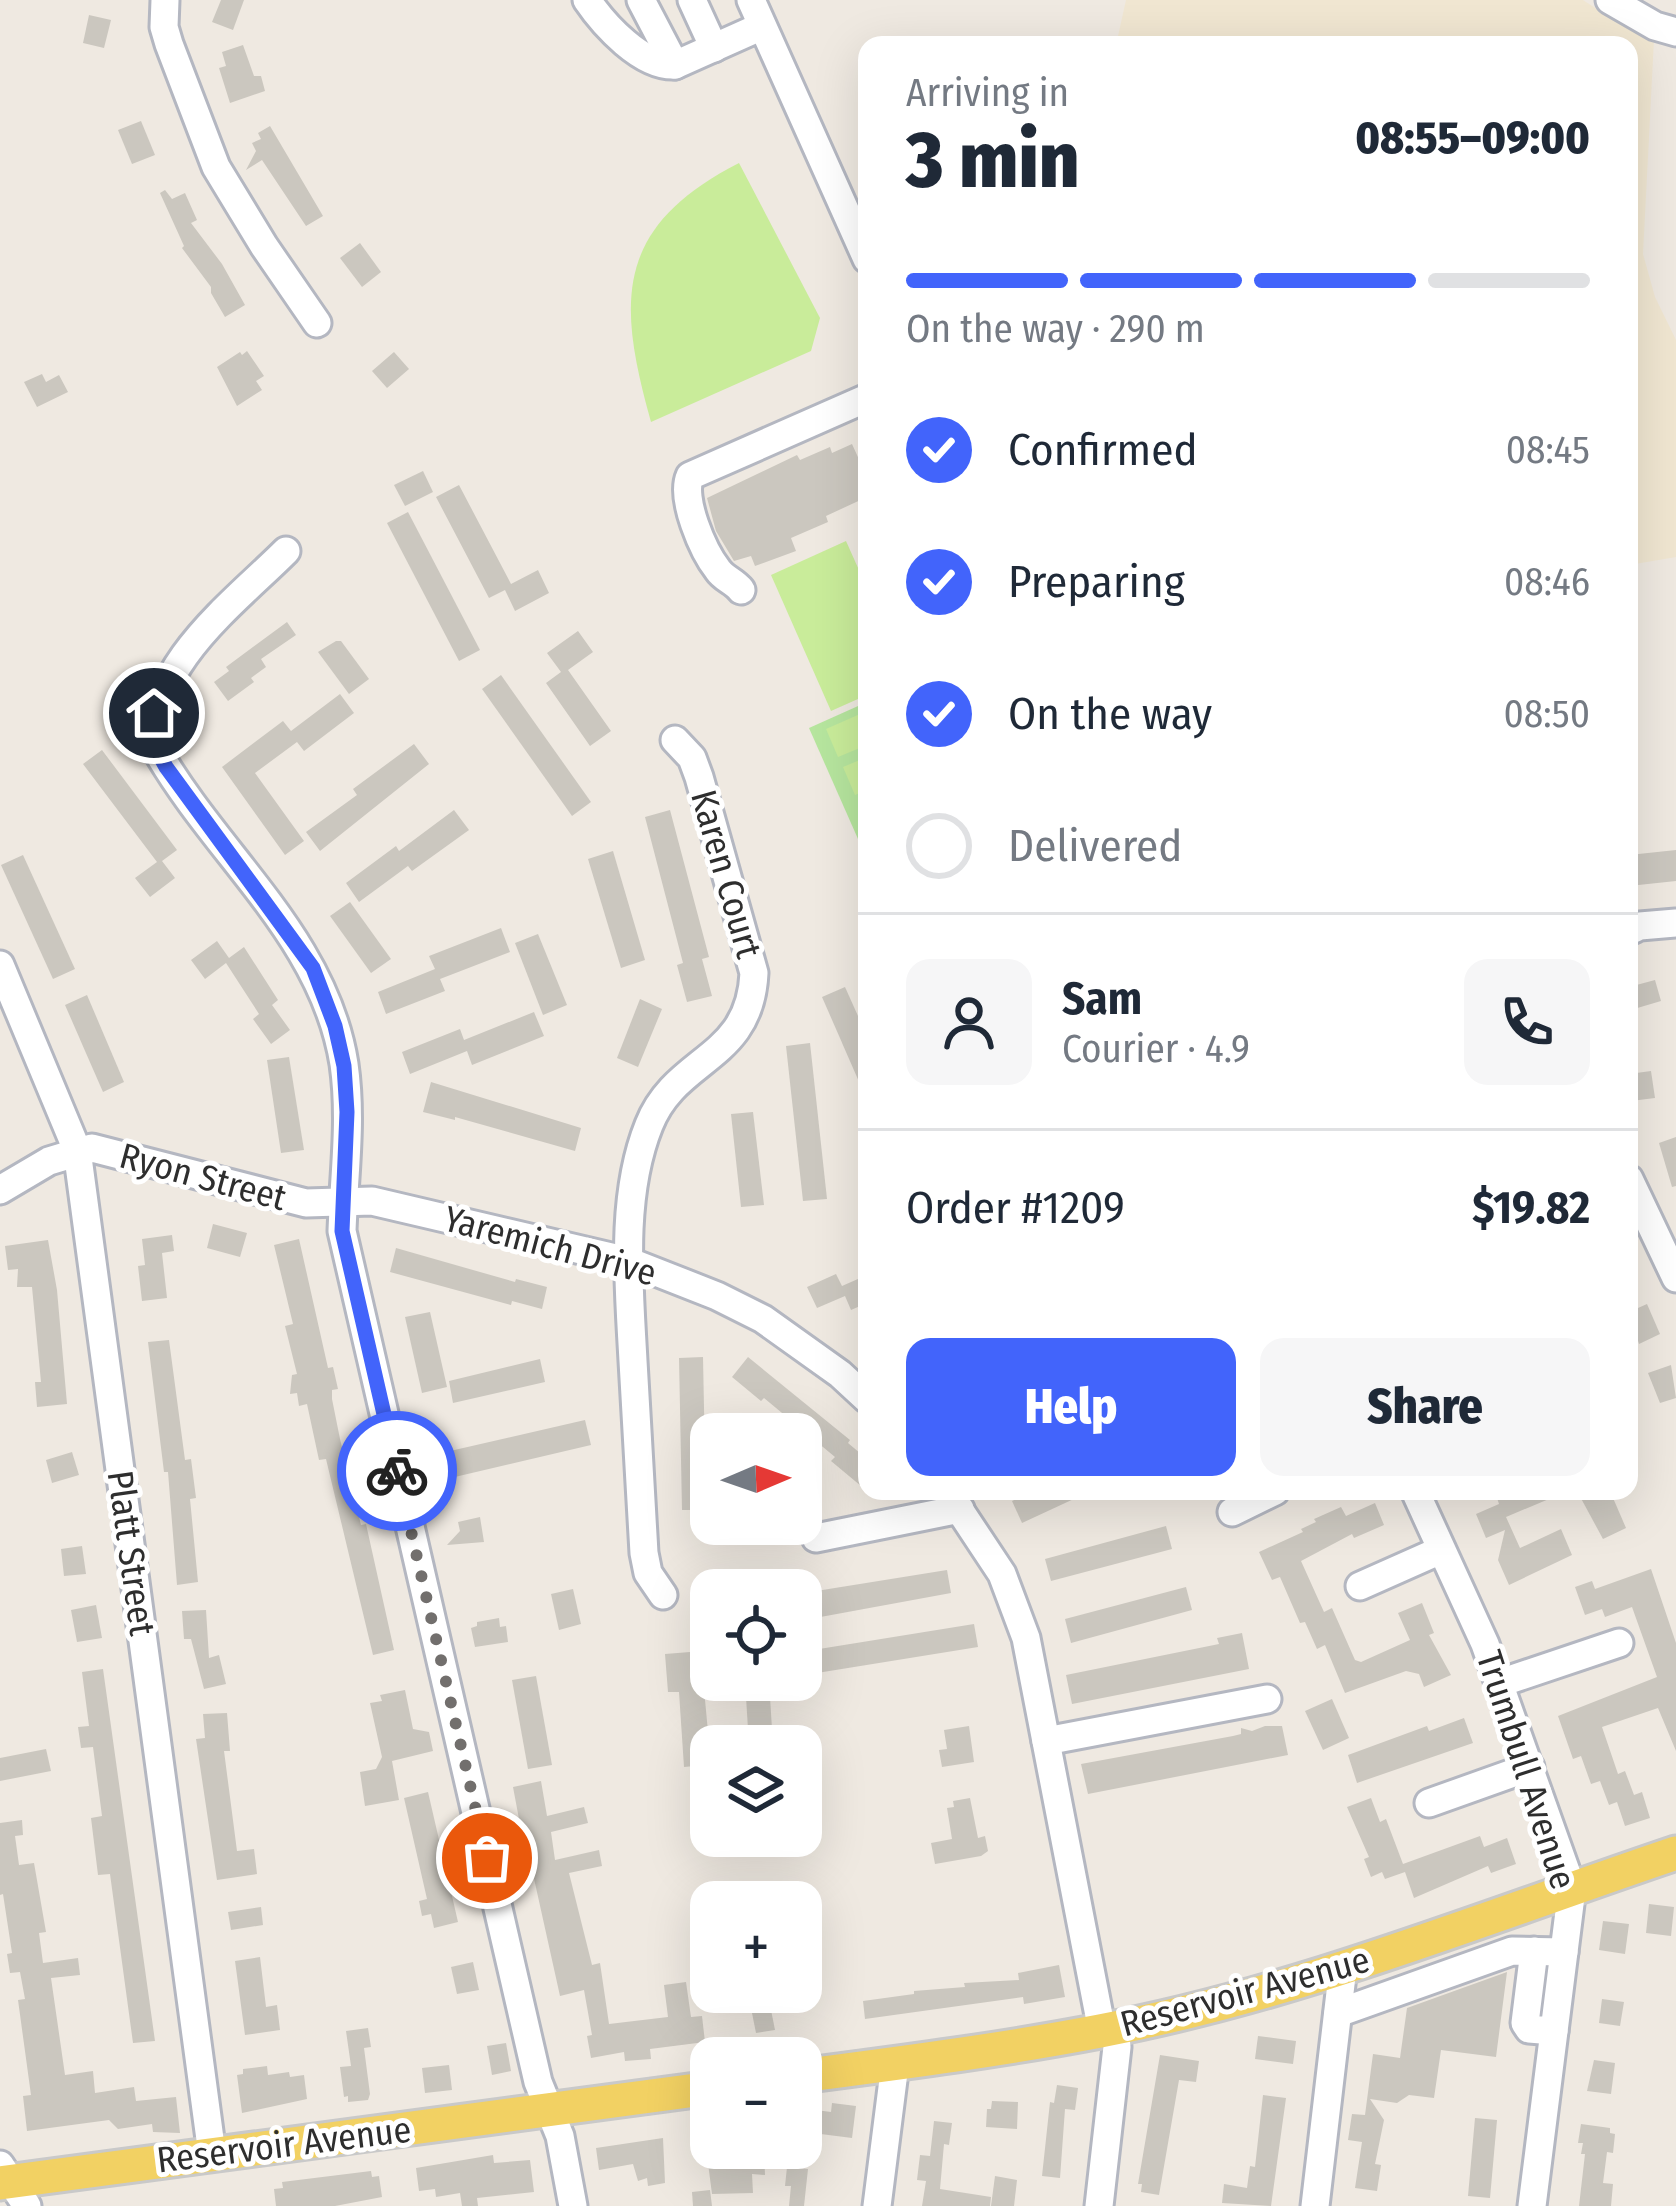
<!DOCTYPE html>
<html lang="en">
<head>
<meta charset="utf-8">
<style>
  :root { --surface:#fff; --page:#f6f6f7; --text:#1f2937; --muted:#747a83; --line:#e0e1e3; --accent:#4264fb }
  body { margin:0; font-family:"Fira Sans Condensed",sans-serif; background:var(--page); color:var(--text); height:100vh; display:flex; flex-direction:column; font-size:45px; white-space:nowrap }
  * { box-sizing:border-box; margin:0 }
  p { font-size:39px; color:var(--muted) }
  .icon { flex:none; width:66px; height:66px; fill:none; stroke:currentColor; stroke-width:2; stroke-linecap:round; stroke-linejoin:round }
  .map { position:relative; flex:1; overflow:hidden }
  .sheet { position:absolute; left:858px; top:36px; width:780px; height:1464px; display:flex; flex-direction:column; background:var(--surface); border-radius:24px; box-shadow:0 12px 48px #0002 }
  .sheet>* { flex:none }
  .needle { width:78px; rotate:88deg }
  .tools { position:absolute; left:690px; top:1413px; display:grid; gap:24px }
  .tools a { display:grid; place-items:center; width:132px; height:132px; border-radius:24px; background:var(--surface); box-shadow:0 12px 48px #0002; font-size:60px }
  .pin { position:absolute; display:grid; place-items:center; width:102px; height:102px; color:#fff; margin:-51px; border:6px solid #fff; border-radius:50%; box-shadow:0 3px 12px #0007 }
  .courier { position:absolute; display:grid; place-items:center; width:120px; height:120px; margin:-60px; border:9px solid #4264fb; border-radius:50%; background:#fff; color:#222; box-shadow:0 3px 15px #0007 }
  .headline em { font-style:normal; font-weight:800 }
  .headline div { display:flex; flex-direction:column-reverse }
  .headline { display:flex; align-items:center; justify-content:space-between; height:204px; padding:0 48px }
  h1 { font-size:78px; font-weight:800; line-height:90px }
  .bar { display:grid; grid-template-columns:repeat(4,1fr); gap:18px 12px; align-content:center; height:144px; padding:0 48px }
  .bar i { height:15px; border-radius:9px; background:var(--line) }
  .bar .on { background:var(--accent) }
  .bar p { grid-column:span 4 }
  .line { display:flex; align-items:center; gap:30px; padding:0 48px; border-top:3px solid var(--line) }
  .line div { flex:1 }
  .round { display:grid; place-items:center; flex:none; width:126px; height:126px; border-radius:24px; background:var(--page) }
  ol { padding:0 48px; list-style:none }
  li { display:flex; align-items:center; gap:36px; height:132px }
  li p { margin-inline-start:auto }
  li .icon { padding:12px; border-radius:50%; background:var(--accent); color:#fff; stroke-width:4 }
  li:last-child { color:var(--muted) }
  li i { width:66px; height:66px; border:6px solid var(--line); border-radius:50% }
  .action { display:flex; gap:24px; margin-top:auto; padding:24px 48px }
  .action a { flex:1; height:138px; border-radius:24px; background:var(--accent); color:#fff; font-size:48px; font-weight:800; line-height:138px; text-align:center }
  .action a+a { background:var(--page); color:var(--text) }
  .map>svg:first-child { display:block }
  .education { fill:#f0e6d1 }
  .green { fill:#b6e59e }
  .pitch { fill:#c9ec9a }
  .building { fill:#cbc7bf }
  .lines { fill:none; stroke-linecap:round; stroke-linejoin:round }
  .minor-casing { stroke:#b4b7c1; stroke-width:33 }
  .major-casing { stroke:#c9c9c9; stroke-width:39 }
  .minor { stroke:#fff; stroke-width:27 }
  .major { stroke:#f2d163; stroke-width:33 }
  .done { stroke:#726f6d; stroke-width:12; stroke-dasharray:0 21.6 }
  .route { stroke:#4264fb; stroke-width:15 }
  .labels { text-anchor:middle; dominant-baseline:central; stroke-width:10; stroke-linejoin:round; paint-order:stroke }
  .street-label { font-size:36px; fill:#2e2e2e; stroke:#fff }
</style>
</head>
<body>
<div class="map">
<svg width="1676" height="2206" viewBox="0 0 1676 2206">
  <rect width="100%" height="100%" fill="#efe9e1"/>
  <polygon class="education" points="1126,0 1583,0 1618,23 1654,39 1643,254 1655,297 1676,340 1676,557 1629,565 1629,45 1116,45"/>
  <polygon class="green" points="867,702 867,846 862,848 809,728"/>
  <g class="pitch">
    <path d="M739 163 820 318 811 351 651 422C617 301 614 227 739 163Z"/>
    <polygon points="846,541 867,588 867,695 831,711 771,575"/>
    <polygon points="867,711 867,745 838,757 826,729"/>
    <polygon points="867,757 867,790 855,795 843,767"/>
  </g>
  <g class="building">
    <polygon points="221,0 244,0 233,30 212,22"/>
    <polygon points="89,15 111,20 104,48 83,43"/>
    <polygon points="243,45 254,76 261,76 265,91 230,103 219,68 226,66 222,52"/>
    <polygon points="141,121 155,155 132,164 118,130"/>
    <polygon points="270,126 323,216 306,226 262,160 246,170 256,151 252,143 261,139 258,133"/>
    <polygon points="165,190 172,199 185,193 197,220 191,223 222,264 245,305 225,317 211,293 211,287 182,248 184,246 160,193"/>
    <polygon points="360,243 381,272 362,287 340,258"/>
    <polygon points="247,351 264,376 256,381 262,390 237,406 217,367 240,352 242,355"/>
    <polygon points="394,352 409,369 387,388 372,371"/>
    <polygon points="42,374 46,382 59,375 68,392 37,407 24,382"/>
    <polygon points="852,444 867,477 867,497 826,516 828,522 791,538 796,551 755,566 751,556 734,561 716,531 707,498 797,455 800,460 830,447 832,453"/>
    <polygon points="423,471 433,492 405,506 394,485"/>
    <polygon points="459,485 511,584 538,570 549,593 515,611 505,590 489,598 436,497"/>
    <polygon points="408,512 480,650 459,661 387,523"/>
    <polygon points="287,622 296,635 261,659 266,667 251,678 254,682 228,701 214,682 229,671 226,667"/>
    <polygon points="578,631 593,652 568,670 611,731 590,746 546,683 561,672 547,653"/>
    <polygon points="336,641 341,641 369,679 349,694 318,652"/>
    <polygon points="501,675 591,802 572,816 482,689"/>
    <polygon points="340,694 354,713 304,751 297,742 255,773 304,841 285,855 222,767 283,721 291,731"/>
    <polygon points="414,744 429,764 320,851 306,832 357,795 353,789"/>
    <polygon points="102,750 177,850 162,861 175,878 150,897 135,878 157,862 83,764"/>
    <polygon points="454,810 469,830 412,871 408,866 359,902 346,883 396,846 399,851"/>
    <polygon points="670,810 709,957 702,959 712,996 687,1002 677,965 683,963 645,817"/>
    <polygon points="1676,850 1676,881 1629,886 1629,855"/>
    <polygon points="613,851 645,960 621,968 588,859"/>
    <polygon points="23,855 75,969 53,979 1,865"/>
    <polygon points="350,902 391,959 371,973 330,916"/>
    <polygon points="501,928 510,952 440,979 445,991 386,1014 378,992 435,969 429,956"/>
    <polygon points="538,934 567,1005 543,1015 515,943"/>
    <polygon points="217,941 229,958 244,947 278,1000 272,1005 290,1030 271,1044 253,1019 259,1014 226,963 205,979 191,960"/>
    <polygon points="1655,980 1661,1001 1634,1009 1629,987"/>
    <polygon points="845,987 867,1036 867,1100 822,997"/>
    <polygon points="87,995 124,1082 103,1092 65,1005"/>
    <polygon points="640,999 662,1009 638,1067 617,1058"/>
    <polygon points="534,1012 544,1036 472,1065 467,1051 410,1074 402,1052 460,1029 464,1040"/>
    <polygon points="810,1043 827,1199 803,1201 786,1046"/>
    <polygon points="289,1057 304,1150 281,1153 267,1060"/>
    <polygon points="1651,1071 1655,1098 1631,1101 1629,1074"/>
    <polygon points="431,1082 581,1128 575,1151 455,1117 455,1120 423,1112"/>
    <polygon points="753,1112 764,1205 741,1207 731,1114"/>
    <polygon points="1676,1137 1676,1186 1672,1187 1659,1143"/>
    <polygon points="213,1224 247,1233 240,1257 207,1248"/>
    <polygon points="172,1235 174,1251 162,1253 167,1298 142,1301 138,1266 145,1265 142,1239"/>
    <polygon points="299,1239 328,1368 333,1367 338,1389 332,1390 332,1399 340,1439 361,1525 366,1524 394,1650 373,1655 326,1459 319,1460 307,1404 299,1406 297,1393 290,1394 292,1375 297,1374 285,1326 293,1324 274,1245"/>
    <polygon points="48,1240 57,1290 67,1404 37,1407 35,1382 41,1382 32,1287 17,1287 18,1269 8,1270 5,1246"/>
    <polygon points="396,1248 515,1282 516,1279 547,1287 542,1309 512,1301 511,1305 390,1272"/>
    <polygon points="836,1274 842,1286 867,1275 867,1303 851,1310 845,1296 817,1308 807,1287"/>
    <polygon points="1647,1304 1660,1334 1639,1344 1629,1312"/>
    <polygon points="430,1312 447,1387 422,1393 405,1317"/>
    <polygon points="169,1340 185,1460 191,1459 196,1498 190,1499 198,1582 177,1585 168,1472 164,1472 148,1342"/>
    <polygon points="703,1357 706,1510 682,1510 679,1358"/>
    <polygon points="748,1357 850,1440 848,1443 867,1459 867,1479 861,1486 831,1461 835,1457 764,1398 761,1401 732,1377"/>
    <polygon points="540,1359 545,1382 453,1403 449,1381"/>
    <polygon points="1671,1365 1676,1398 1660,1403 1648,1373"/>
    <polygon points="585,1420 591,1445 442,1480 437,1454"/>
    <polygon points="72,1452 79,1475 52,1483 46,1460"/>
    <polygon points="1034,1491 1091,1491 1022,1523 1012,1501"/>
    <polygon points="1505,1491 1568,1491 1506,1517 1520,1548 1561,1529 1572,1555 1509,1585 1498,1560 1505,1530 1486,1538 1476,1514 1499,1504 1496,1495"/>
    <polygon points="1577,1491 1610,1491 1626,1528 1603,1539"/>
    <polygon points="1375,1503 1384,1525 1354,1538 1352,1534 1301,1561 1324,1612 1332,1608 1355,1660 1361,1662 1410,1640 1398,1613 1422,1603 1434,1633 1429,1635 1451,1675 1424,1687 1419,1674 1406,1671 1345,1693 1325,1645 1317,1649 1305,1622 1300,1623 1280,1577 1272,1580 1259,1552 1303,1532 1301,1529 1316,1522 1314,1519 1341,1507 1346,1516"/>
    <polygon points="480,1517 484,1542 447,1545 460,1531 458,1522"/>
    <polygon points="702,1524 726,1524 726,1540 702,1541"/>
    <polygon points="1166,1526 1172,1549 1051,1581 1045,1559"/>
    <polygon points="82,1546 86,1574 64,1576 61,1549"/>
    <polygon points="1651,1569 1676,1643 1676,1751 1658,1708 1602,1727 1618,1774 1625,1771 1634,1795 1642,1792 1650,1818 1625,1826 1617,1802 1609,1805 1600,1781 1591,1784 1581,1756 1573,1759 1558,1716 1657,1677 1632,1607 1605,1617 1602,1609 1585,1615 1575,1587 1592,1581 1595,1589"/>
    <polygon points="947,1570 951,1593 815,1618 810,1592"/>
    <polygon points="1186,1587 1192,1610 1071,1643 1065,1619"/>
    <polygon points="573,1589 581,1624 559,1630 551,1594"/>
    <polygon points="96,1605 102,1638 77,1642 71,1610"/>
    <polygon points="206,1610 209,1658 219,1655 226,1684 204,1689 191,1639 184,1639 182,1611"/>
    <polygon points="499,1618 500,1627 506,1626 508,1642 475,1647 471,1628 477,1626 477,1622"/>
    <polygon points="974,1624 978,1647 817,1673 813,1650"/>
    <polygon points="1242,1633 1249,1669 1072,1704 1066,1675 1219,1644 1217,1638"/>
    <polygon points="690,1652 693,1689 704,1689 711,1764 711,1837 699,1837 695,1766 684,1767 679,1692 668,1692 665,1654"/>
    <polygon points="103,1669 155,2041 133,2043 110,1874 98,1875 91,1818 102,1816 93,1747 81,1748 78,1727 89,1726 82,1672"/>
    <polygon points="536,1676 552,1765 528,1769 512,1680"/>
    <polygon points="745,1680 769,1680 773,1746 749,1746"/>
    <polygon points="405,1690 413,1729 429,1732 433,1751 392,1761 399,1800 365,1806 360,1772 376,1769 382,1757 370,1703 382,1701 380,1695"/>
    <polygon points="1332,1699 1349,1738 1323,1750 1305,1711"/>
    <polygon points="227,1713 230,1751 224,1751 237,1851 254,1849 257,1874 217,1880 196,1739 205,1738 203,1714"/>
    <polygon points="1464,1718 1473,1743 1357,1783 1348,1755 1427,1726 1429,1731"/>
    <polygon points="969,1726 974,1762 942,1767 939,1750 947,1749 944,1730"/>
    <polygon points="1265,1726 1282,1726 1288,1755 1088,1794 1081,1764 1233,1736 1241,1734 1241,1728 1252,1731"/>
    <polygon points="46,1749 51,1771 0,1781 0,1758"/>
    <polygon points="541,1781 547,1816 584,1807 588,1823 551,1832 555,1860 599,1850 602,1866 569,1873 592,1965 600,1963 609,2024 668,2017 664,1985 686,1982 691,2017 702,2016 705,2042 650,2049 651,2059 625,2061 624,2052 591,2058 587,2036 592,2035 584,1990 560,1996 529,1856 514,1856 512,1836 522,1835 513,1787"/>
    <polygon points="428,1792 458,1922 434,1928 431,1914 422,1916 419,1901 427,1899 404,1798"/>
    <polygon points="970,1798 978,1838 985,1836 988,1851 981,1856 935,1864 931,1843 952,1839 947,1808 954,1807 953,1801"/>
    <polygon points="1371,1798 1380,1822 1386,1819 1403,1864 1480,1836 1484,1847 1507,1838 1516,1864 1491,1873 1488,1866 1414,1898 1405,1872 1385,1879 1382,1872 1371,1877 1364,1859 1369,1857 1347,1807"/>
    <polygon points="22,1820 23,1835 15,1836 19,1865 34,1863 46,1932 39,1933 43,1963 78,1958 80,1975 51,1978 65,2075 93,2071 95,2093 134,2087 136,2101 176,2097 180,2133 153,2132 152,2124 118,2129 109,2120 27,2131 23,2096 31,2095 18,2000 25,1999 20,1972 10,1973 7,1954 12,1953 3,1894 0,1895 0,1823"/>
    <polygon points="1649,1904 1674,1907 1671,1936 1646,1933"/>
    <polygon points="261,1907 263,1925 231,1930 228,1912"/>
    <polygon points="1603,1921 1629,1924 1625,1954 1599,1950"/>
    <polygon points="260,1957 266,2007 277,2005 280,2030 245,2035 235,1961"/>
    <polygon points="473,1962 479,1990 457,1994 451,1967"/>
    <polygon points="1059,1965 1065,1997 1024,2004 1023,1997 865,2019 863,2001 914,1994 914,1991 965,1987 964,1983 1019,1980 1018,1973"/>
    <polygon points="1507,1972 1496,2057 1441,2050 1434,2098 1409,2095 1397,2103 1370,2099 1384,2120 1375,2164 1381,2165 1377,2191 1355,2188 1362,2142 1348,2140 1352,2114 1365,2115 1373,2054 1400,2058 1407,2008"/>
    <polygon points="1602,1999 1624,2002 1620,2026 1599,2023"/>
    <polygon points="770,2005 775,2030 756,2033 751,2008"/>
    <polygon points="368,2028 371,2047 364,2048 370,2094 368,2100 348,2102 348,2096 344,2097 340,2067 351,2066 346,2031"/>
    <polygon points="1258,2036 1296,2041 1293,2064 1255,2059"/>
    <polygon points="506,2043 511,2071 492,2075 487,2046"/>
    <polygon points="1160,2055 1199,2061 1196,2082 1179,2080 1159,2195 1141,2192 1142,2184 1138,2184"/>
    <polygon points="1594,2060 1615,2063 1611,2094 1587,2091"/>
    <polygon points="449,2065 452,2090 425,2093 422,2068"/>
    <polygon points="267,2066 268,2075 289,2072 290,2077 304,2075 307,2099 242,2113 237,2075 243,2074 243,2069"/>
    <polygon points="1057,2085 1078,2088 1075,2110 1065,2109 1060,2178 1042,2176 1050,2102 1054,2103"/>
    <polygon points="1263,2095 1286,2098 1271,2206 1222,2203 1224,2184 1247,2188 1250,2166 1255,2167"/>
    <polygon points="992,2101 1018,2102 1017,2129 986,2127 987,2109 991,2109"/>
    <polygon points="832,2103 856,2106 852,2138 805,2132 808,2109 831,2112"/>
    <polygon points="1475,2118 1497,2120 1490,2198 1468,2196"/>
    <polygon points="934,2121 952,2123 949,2145 944,2144 940,2189 991,2197 990,2206 922,2206 926,2181 917,2180 920,2155 930,2156"/>
    <polygon points="1581,2124 1610,2128 1610,2133 1615,2134 1613,2153 1607,2152 1603,2183 1613,2184 1611,2206 1579,2206 1585,2154 1581,2154 1583,2143 1578,2143"/>
    <polygon points="663,2138 665,2183 648,2186 647,2178 638,2181 633,2164 599,2170 596,2148"/>
    <polygon points="706,2148 764,2148 765,2175 752,2174 753,2193 712,2194"/>
    <polygon points="493,2155 494,2163 530,2160 534,2192 477,2198 478,2206 462,2206 460,2193 436,2197 435,2189 419,2191 416,2168"/>
    <polygon points="787,2167 808,2169 804,2206 789,2206 791,2186 785,2186"/>
    <polygon points="371,2171 372,2177 379,2176 382,2197 335,2206 276,2206 274,2189 283,2188 282,2182"/>
    <polygon points="995,2176 1017,2180 1014,2206 991,2206"/>
    <polygon points="710,2190 712,2206 693,2206 692,2192"/>
  </g>
  <g class="lines">
    <g class="minor-casing">
      <g id="minor">
        <polyline points="165,0 164,27 169,44 216,167 264,246 317,323"/>
        <path d="M587 0C604 25 642 67 675 65L762 26"/>
        <polyline points="641,0 675,65"/>
        <polyline points="692,0 714,48"/>
        <polyline points="751,0 867,259"/>
        <polyline points="1610,0 1655,26 1676,32"/>
        <path d="M286 551C234 603 145 668 156 749 217 856 324 937 344 1064 352 1120 344 1175 342 1231L538 2082 560 2136 573 2206"/>
        <path d="M741 590C734 581 724 579 718 570 703 551 680 498 690 476L867 398"/>
        <polyline points="1629,931 1640,926 1676,923"/>
        <polyline points="0,965 77,1150 212,2154"/>
        <polyline points="1629,1179 1676,1278"/>
        <polyline points="0,1190 49,1161 92,1148 306,1203 372,1201 628,1261 717,1296 763,1319 840,1374 867,1399"/>
        <polyline points="947,1491 1002,1574 1026,1638 1102,2031"/>
        <polyline points="1415,1491 1485,1644 1572,1888 1532,2206"/>
        <polyline points="1232,1512 1275,1491"/>
        <polyline points="816,1538 960,1509"/>
        <polyline points="1360,1586 1441,1550"/>
        <path d="M663 1595 648 1573 644 1553C640 1489 637 1425 633 1361 629 1284 620 1197 649 1125 676 1056 750 1061 754 973L699 777 692 758 675 740"/>
        <polyline points="1500,1683 1619,1643"/>
        <polyline points="1046,1741 1267,1699"/>
        <polyline points="1429,1803 1530,1767"/>
        <polyline points="1534,1951 1525,2023 1529,2029 1554,2031"/>
        <polyline points="1338,2013 1512,1951 1564,1952"/>
        <polyline points="0,2165 27,2206"/>
        <polyline points="877,2206 895,2064"/>
        <polyline points="1099,2206 1117,2047 1115,2028"/>
        <polyline points="1315,2206 1343,1967"/>
      </g>
    </g>
    <g class="major-casing">
      <g id="major">
        <path d="M801 2076C900 2063 1001 2050 1100 2031 1297 1994 1486 1917 1676 1853"/>
        <polyline points="0,2183 711,2088"/>
      </g>
    </g>
    <use href="#minor" class="minor"/>
    <use href="#major" class="major"/>
  </g>
  <g class="lines">
    <polyline class="done" points="397,1471 487,1858"/>
    <polyline class="route" points="154,713 156,749 166,767 313,968 335,1026 344,1066 347,1112 342,1231 397,1471"/>
  </g>
  <g class="labels">
    <g class="street-label">
      <text transform="translate(726 874) rotate(74)">Karen Court</text>
      <text transform="translate(203 1177) rotate(15)">Ryon Street</text>
      <text transform="translate(550 1246) rotate(15)">Yaremich Drive</text>
      <text transform="translate(131 1553) rotate(82)">Platt Street</text>
      <text transform="translate(1526 1770) rotate(72)">Trumbull Avenue</text>
      <text transform="translate(1245 1992) rotate(-15)">Reservoir Avenue</text>
      <text transform="translate(284 2145) rotate(-7)">Reservoir Avenue</text>
    </g>
  </g>
</svg>
<div class="tools">
<a><svg class="needle" viewBox="-14 -14 28 28"><path d="M0-13l5 13h-10z" fill="#e53935"/><path d="M0 13l5-13h-10z" fill="#747a83"/></svg></a>
<a><svg class="icon" aria-label="locate" viewBox="0 0 24 24"><circle cx="12" cy="12" r="6"/><path d="M12 2v4M12 18v4M2 12h4M18 12h4"/></svg></a>
<a><svg class="icon" aria-label="layers" viewBox="0 0 24 24"><path d="M12 4l9 5-9 5-9-5zM3 14l9 5 9-5"/></svg></a>
<a>+</a>
<a>−</a>
</div>
<div class="pin" style="left:487px;top:1858px;background:#ea580c"><svg class="icon" aria-label="bag" viewBox="0 0 24 24"><path d="M5 8h14l-1 12H6zM9 8a3 3 0 0 1 6 0"/></svg></div>
<div class="pin" style="left:154px;top:713px;background:#1f2937"><svg class="icon" aria-label="home" viewBox="0 0 24 24"><path d="M3 11l9-7 9 7M6 9v11h12V9"/></svg></div>
<div class="courier" style="left:397px;top:1471px"><svg class="icon" aria-label="bike" viewBox="0 0 24 24"><circle cx="6" cy="16" r="4"/><circle cx="18" cy="16" r="4"/><path d="M6 16l4-8h5l3 8M10 8l3 8H6M13 5h3"/></svg></div>
<section class="sheet">
<div class="headline"><div><h1>3 min</h1><p>Arriving in</p></div><em>08:55–09:00</em></div>
<div class="bar"><i class="on"></i><i class="on"></i><i class="on"></i><i></i><p>On the way · 290 m</p></div>
<ol>
<li><svg class="icon" aria-label="check" viewBox="0 0 24 24"><path d="M5 12l5 5 9-10"/></svg>Confirmed<p>08:45</p></li>
<li><svg class="icon" aria-label="check" viewBox="0 0 24 24"><path d="M5 12l5 5 9-10"/></svg>Preparing<p>08:46</p></li>
<li><svg class="icon" aria-label="check" viewBox="0 0 24 24"><path d="M5 12l5 5 9-10"/></svg>On the way<p>08:50</p></li>
<li><i></i>Delivered</li>
</ol>
<div class="line" style="height:216px"><a class="round"><svg class="icon" aria-label="person" viewBox="0 0 24 24"><circle cx="12" cy="8" r="4"/><path d="M4 21q1-7 8-7t8 7"/></svg></a><div><b>Sam</b><p>Courier · 4.9</p></div><a class="round"><svg class="icon" aria-label="phone" viewBox="0 0 24 24"><path d="M5 4h4l2 5-3 2q2 4 5 5l2-3 5 2v4C11 20 4 13 5 4z"/></svg></a></div>
<div class="line" style="height:156px"><div>Order #1209</div><b>$19.82</b></div>
<div class="action"><a>Help</a><a>Share</a></div>
</section>
</div>
</body>
</html>
